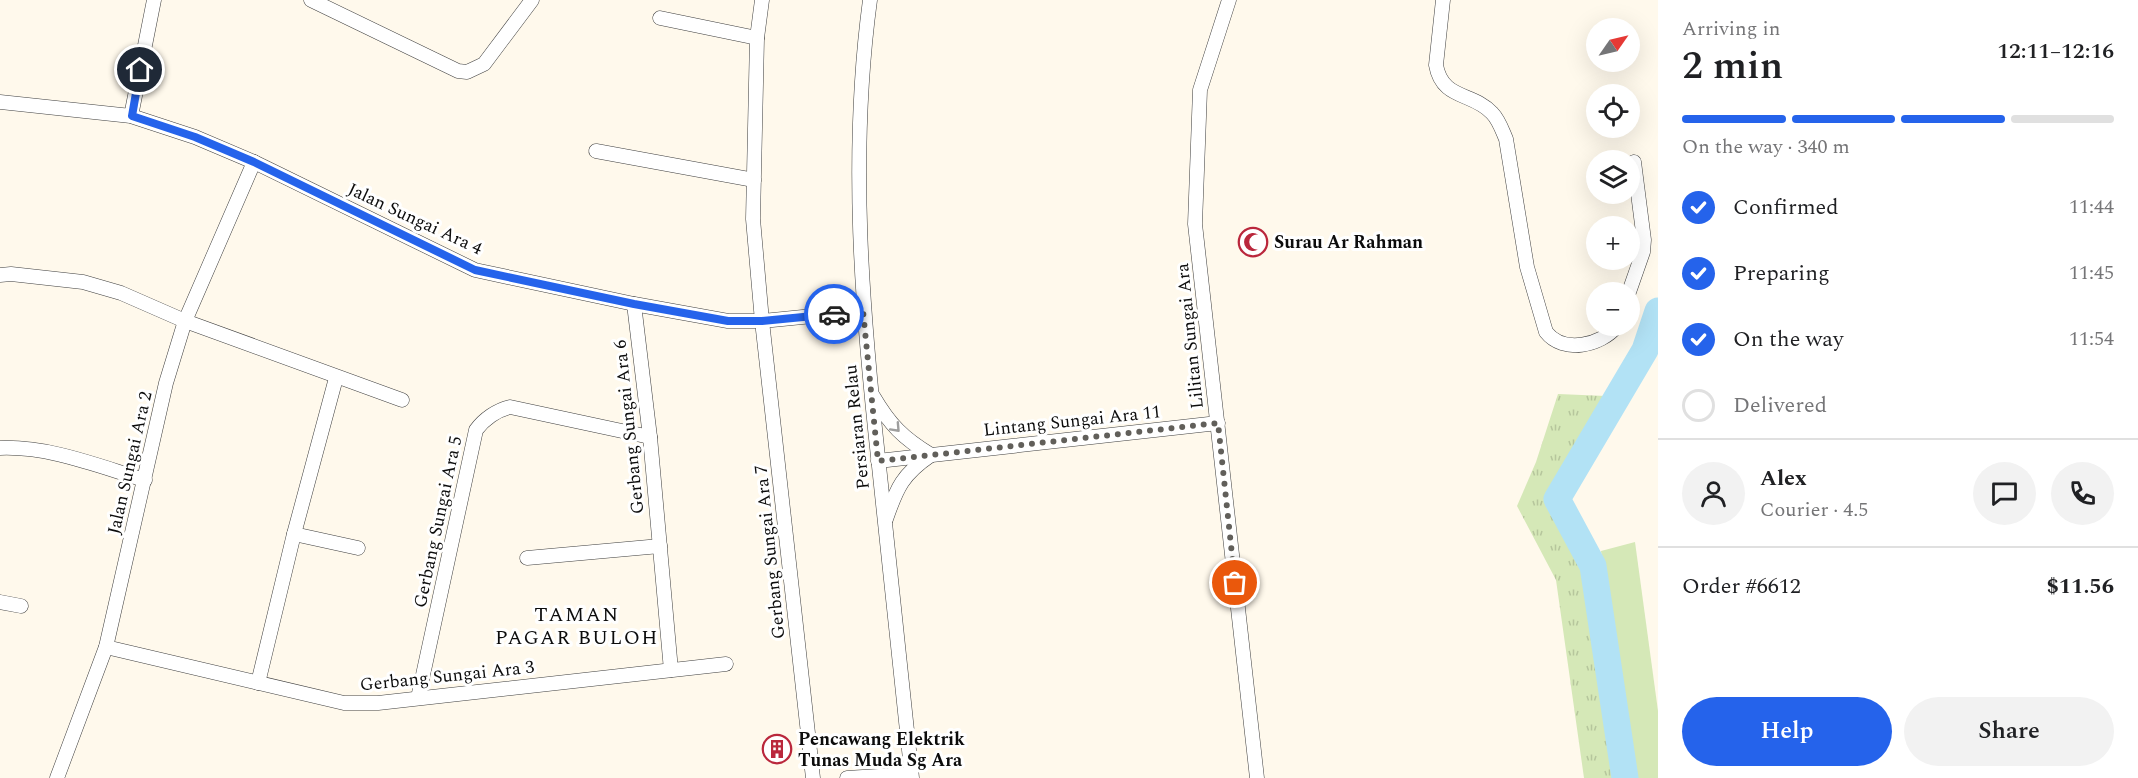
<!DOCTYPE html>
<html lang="en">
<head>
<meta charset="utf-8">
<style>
  :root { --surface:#fff; --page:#f2f2f2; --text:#202124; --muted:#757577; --line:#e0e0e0; --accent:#2563eb }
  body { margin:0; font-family:Spectral,serif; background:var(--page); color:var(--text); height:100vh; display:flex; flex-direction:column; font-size:22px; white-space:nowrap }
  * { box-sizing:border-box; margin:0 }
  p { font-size:20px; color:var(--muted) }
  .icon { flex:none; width:33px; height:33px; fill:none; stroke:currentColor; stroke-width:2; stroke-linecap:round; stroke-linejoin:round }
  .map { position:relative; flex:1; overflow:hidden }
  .side { display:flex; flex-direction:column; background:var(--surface); width:480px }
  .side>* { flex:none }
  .needle { width:39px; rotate:56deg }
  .controls { position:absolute; left:1586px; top:18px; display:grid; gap:12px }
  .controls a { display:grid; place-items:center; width:54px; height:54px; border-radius:50%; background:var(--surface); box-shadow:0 6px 24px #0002; font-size:30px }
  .pin { position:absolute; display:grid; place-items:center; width:51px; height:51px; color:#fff; margin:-26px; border:3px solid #fff; border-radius:50%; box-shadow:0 2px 6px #0007 }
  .courier { position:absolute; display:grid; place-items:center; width:60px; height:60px; margin:-30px; border:4px solid #2563eb; border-radius:50%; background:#fff; color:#222; box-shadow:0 2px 8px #0007 }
  .head em { font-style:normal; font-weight:600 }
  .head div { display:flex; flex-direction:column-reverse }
  .head { display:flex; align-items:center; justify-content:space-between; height:102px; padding:0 24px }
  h1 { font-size:39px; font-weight:600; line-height:45px }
  .bar { display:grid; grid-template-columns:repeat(4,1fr); gap:9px 6px; align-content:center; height:72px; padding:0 24px }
  .bar i { height:8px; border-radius:4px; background:var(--line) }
  .bar .current { background:var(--accent) }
  .bar p { grid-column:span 4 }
  .line { display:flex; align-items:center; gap:15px; padding:0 24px; border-top:2px solid var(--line) }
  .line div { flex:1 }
  .round { display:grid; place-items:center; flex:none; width:63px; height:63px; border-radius:32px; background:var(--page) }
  ol { padding:0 24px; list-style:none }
  li { display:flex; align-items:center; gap:18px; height:66px }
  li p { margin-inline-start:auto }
  li .icon { padding:6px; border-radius:50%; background:var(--accent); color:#fff; stroke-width:4 }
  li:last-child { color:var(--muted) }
  li i { width:33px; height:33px; border:3px solid var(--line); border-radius:50% }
  .button { display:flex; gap:12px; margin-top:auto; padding:12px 24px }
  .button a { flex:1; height:69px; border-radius:36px; background:var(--accent); color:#fff; font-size:24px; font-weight:600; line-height:69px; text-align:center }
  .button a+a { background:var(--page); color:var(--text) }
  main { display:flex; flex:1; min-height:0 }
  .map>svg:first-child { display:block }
  .grass { fill:#d5e8b7 }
  .park { fill:url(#park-tufts) }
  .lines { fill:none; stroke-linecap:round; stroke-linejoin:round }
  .river { stroke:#b2e2f5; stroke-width:27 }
  .street-casing { stroke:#3f3f3f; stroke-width:15 }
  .street { stroke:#fff; stroke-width:14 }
  .oneway { stroke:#9e9e9e }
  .done { stroke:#615f5a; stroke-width:6; stroke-dasharray:0 10.8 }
  .route { stroke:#2563eb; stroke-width:8 }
  .labels { text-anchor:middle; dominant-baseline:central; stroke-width:6; stroke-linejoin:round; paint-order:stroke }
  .street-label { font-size:18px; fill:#0c0c0c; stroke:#fff }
  .poi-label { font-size:18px; font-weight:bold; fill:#0c0c0c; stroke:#fff; text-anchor:start }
  .neighbourhood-label { font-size:20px; letter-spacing:1.5px; fill:#0c0c0c; stroke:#fff }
</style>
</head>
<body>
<main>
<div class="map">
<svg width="1658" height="778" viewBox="0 0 1658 778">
  <defs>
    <pattern id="park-tufts" width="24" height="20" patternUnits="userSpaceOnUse" patternTransform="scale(1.5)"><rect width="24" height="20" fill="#d5e8b7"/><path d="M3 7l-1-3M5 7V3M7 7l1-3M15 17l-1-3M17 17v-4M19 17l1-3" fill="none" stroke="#b6c69c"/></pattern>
  </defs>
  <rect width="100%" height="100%" fill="#fff9ec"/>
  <polygon class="grass" points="1635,542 1658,711 1658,778 1636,778 1601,551"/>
  <polygon class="park" points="1558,394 1606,396 1548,500 1585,565 1613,778 1584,778 1556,580 1517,506 1536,462"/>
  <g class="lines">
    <polyline class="river" points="1625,778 1593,566 1557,499 1645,350 1658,311"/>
    <g class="street-casing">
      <g id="street">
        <polyline points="311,0 458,71 467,72 484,64 532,0"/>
        <polyline points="762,0 757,38 753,219 762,321 813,778"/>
        <path d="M870 0C849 155 862 312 879 466 890 570 901 674 912 778"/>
        <polyline points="1229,0 1200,90 1195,224 1257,778"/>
        <path d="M1443 0 1436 65C1442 100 1473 92 1492 113 1499 120 1502 130 1506 139L1527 267 1546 332C1563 354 1601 346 1617 326"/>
        <polyline points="660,18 757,38"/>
        <polyline points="0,102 131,116 195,137 254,162 475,270 634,304 728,321 762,321 863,311"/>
        <polyline points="131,116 154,0"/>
        <polyline points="596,151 754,180"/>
        <polyline points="0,275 11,274 83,282 121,293 185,321 402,400"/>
        <polyline points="1629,292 1643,252 1644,240 1634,162"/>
        <polyline points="634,304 650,437 671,670"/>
        <path d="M873 396C890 425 903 438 931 455 903 474 897 487 886 519"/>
        <path d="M0 448C49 446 98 466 145 480"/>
        <polyline points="878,461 1218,423"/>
        <polyline points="294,534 358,548"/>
        <polyline points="527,558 660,546"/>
        <polyline points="0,602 21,606"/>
        <polyline points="106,647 344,703 378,703 726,664"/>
        <polyline points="258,683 294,534 336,378"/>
        <path d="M418 698 476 430C484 419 497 410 510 407L650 437"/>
        <polyline points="57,778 106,647 166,383 185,321 254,162"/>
        <polyline points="847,778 911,774"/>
      </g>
    </g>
    <use href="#street" class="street"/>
  </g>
  <defs><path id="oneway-chevron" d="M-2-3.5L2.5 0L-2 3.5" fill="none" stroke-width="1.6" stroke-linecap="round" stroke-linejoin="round" transform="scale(1.5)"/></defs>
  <use class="oneway" href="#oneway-chevron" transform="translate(896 428) rotate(47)"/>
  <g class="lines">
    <polyline class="done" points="834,314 863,311 878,461 1218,423 1235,583"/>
    <polyline class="route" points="140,70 132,116 195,137 254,162 475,270 634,304 728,321 762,321 834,314"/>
  </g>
  <defs>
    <g id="mosque-ring" transform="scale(1.5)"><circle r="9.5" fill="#fff" stroke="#ba273c" stroke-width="1.5"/><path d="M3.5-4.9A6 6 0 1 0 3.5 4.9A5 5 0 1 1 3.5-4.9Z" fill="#ba273c"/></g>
    <g id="building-ring" transform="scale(1.5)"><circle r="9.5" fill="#fff" stroke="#ba273c" stroke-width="1.5"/><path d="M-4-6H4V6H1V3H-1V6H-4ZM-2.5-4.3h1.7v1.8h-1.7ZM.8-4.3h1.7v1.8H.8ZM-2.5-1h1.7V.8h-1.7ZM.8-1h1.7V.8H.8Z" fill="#ba273c"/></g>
  </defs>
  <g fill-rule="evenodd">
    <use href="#mosque-ring" x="1253" y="242"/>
    <use href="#building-ring" x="777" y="749"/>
  </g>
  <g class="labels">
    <g class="street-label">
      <text transform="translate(415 219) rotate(25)">Jalan Sungai Ara 4</text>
      <text transform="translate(1190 336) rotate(-96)">Lilitan Sungai Ara</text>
      <text transform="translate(1072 421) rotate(-6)">Lintang Sungai Ara 11</text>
      <text transform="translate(629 427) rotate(-96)">Gerbang Sungai Ara 6</text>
      <text transform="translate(857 427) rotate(-96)">Persiaran Relau</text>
      <text transform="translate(130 463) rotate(-77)">Jalan Sungai Ara 2</text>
      <text transform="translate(438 522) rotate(-78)">Gerbang Sungai Ara 5</text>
      <text transform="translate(770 552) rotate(-96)">Gerbang Sungai Ara 7</text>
      <text transform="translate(447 676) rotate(-6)">Gerbang Sungai Ara 3</text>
    </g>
    <g class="poi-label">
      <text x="1274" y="242">Surau Ar Rahman</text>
      <text x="798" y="739">Pencawang Elektrik<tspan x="798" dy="21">Tunas Muda Sg Ara</tspan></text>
    </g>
    <g class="neighbourhood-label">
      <text x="577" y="615">TAMAN<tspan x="577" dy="23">PAGAR BULOH</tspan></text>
    </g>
  </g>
</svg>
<div class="controls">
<a><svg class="needle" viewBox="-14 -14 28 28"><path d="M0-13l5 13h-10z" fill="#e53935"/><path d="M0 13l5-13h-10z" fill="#757577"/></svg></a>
<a><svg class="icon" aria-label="locate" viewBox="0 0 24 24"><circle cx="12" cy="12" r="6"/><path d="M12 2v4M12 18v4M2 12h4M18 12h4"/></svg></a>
<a><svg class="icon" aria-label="layers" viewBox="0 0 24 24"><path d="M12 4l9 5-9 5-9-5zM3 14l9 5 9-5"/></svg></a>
<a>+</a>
<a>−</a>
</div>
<div class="pin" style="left:1235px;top:583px;background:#ea580c"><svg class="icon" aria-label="bag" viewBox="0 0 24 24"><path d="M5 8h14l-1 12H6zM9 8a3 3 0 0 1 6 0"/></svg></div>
<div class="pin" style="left:140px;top:70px;background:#1f2937"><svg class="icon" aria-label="home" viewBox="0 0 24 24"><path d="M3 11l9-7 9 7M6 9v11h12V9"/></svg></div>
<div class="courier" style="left:834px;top:314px"><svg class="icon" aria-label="car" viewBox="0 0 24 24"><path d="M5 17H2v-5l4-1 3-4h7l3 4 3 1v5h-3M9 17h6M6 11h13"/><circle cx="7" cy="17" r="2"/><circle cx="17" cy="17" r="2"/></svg></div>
</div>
<section class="side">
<div class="head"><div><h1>2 min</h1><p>Arriving in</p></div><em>12:11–12:16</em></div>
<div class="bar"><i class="current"></i><i class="current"></i><i class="current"></i><i></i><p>On the way · 340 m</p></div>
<ol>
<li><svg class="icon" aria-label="check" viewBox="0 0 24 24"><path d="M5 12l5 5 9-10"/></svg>Confirmed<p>11:44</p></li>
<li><svg class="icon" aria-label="check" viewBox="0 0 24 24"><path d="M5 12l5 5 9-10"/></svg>Preparing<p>11:45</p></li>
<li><svg class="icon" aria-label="check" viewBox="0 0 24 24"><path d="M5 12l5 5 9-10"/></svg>On the way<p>11:54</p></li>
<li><i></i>Delivered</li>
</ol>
<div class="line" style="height:108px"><a class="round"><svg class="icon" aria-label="person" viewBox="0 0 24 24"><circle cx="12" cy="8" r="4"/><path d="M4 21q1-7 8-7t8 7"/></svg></a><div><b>Alex</b><p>Courier · 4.5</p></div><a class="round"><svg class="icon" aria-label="chat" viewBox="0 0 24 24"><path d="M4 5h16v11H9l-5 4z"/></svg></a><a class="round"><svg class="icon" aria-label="phone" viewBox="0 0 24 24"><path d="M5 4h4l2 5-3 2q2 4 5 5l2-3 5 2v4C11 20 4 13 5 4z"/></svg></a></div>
<div class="line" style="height:78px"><div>Order #6612</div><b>$11.56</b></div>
<div class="button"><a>Help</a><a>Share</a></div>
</section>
</main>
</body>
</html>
